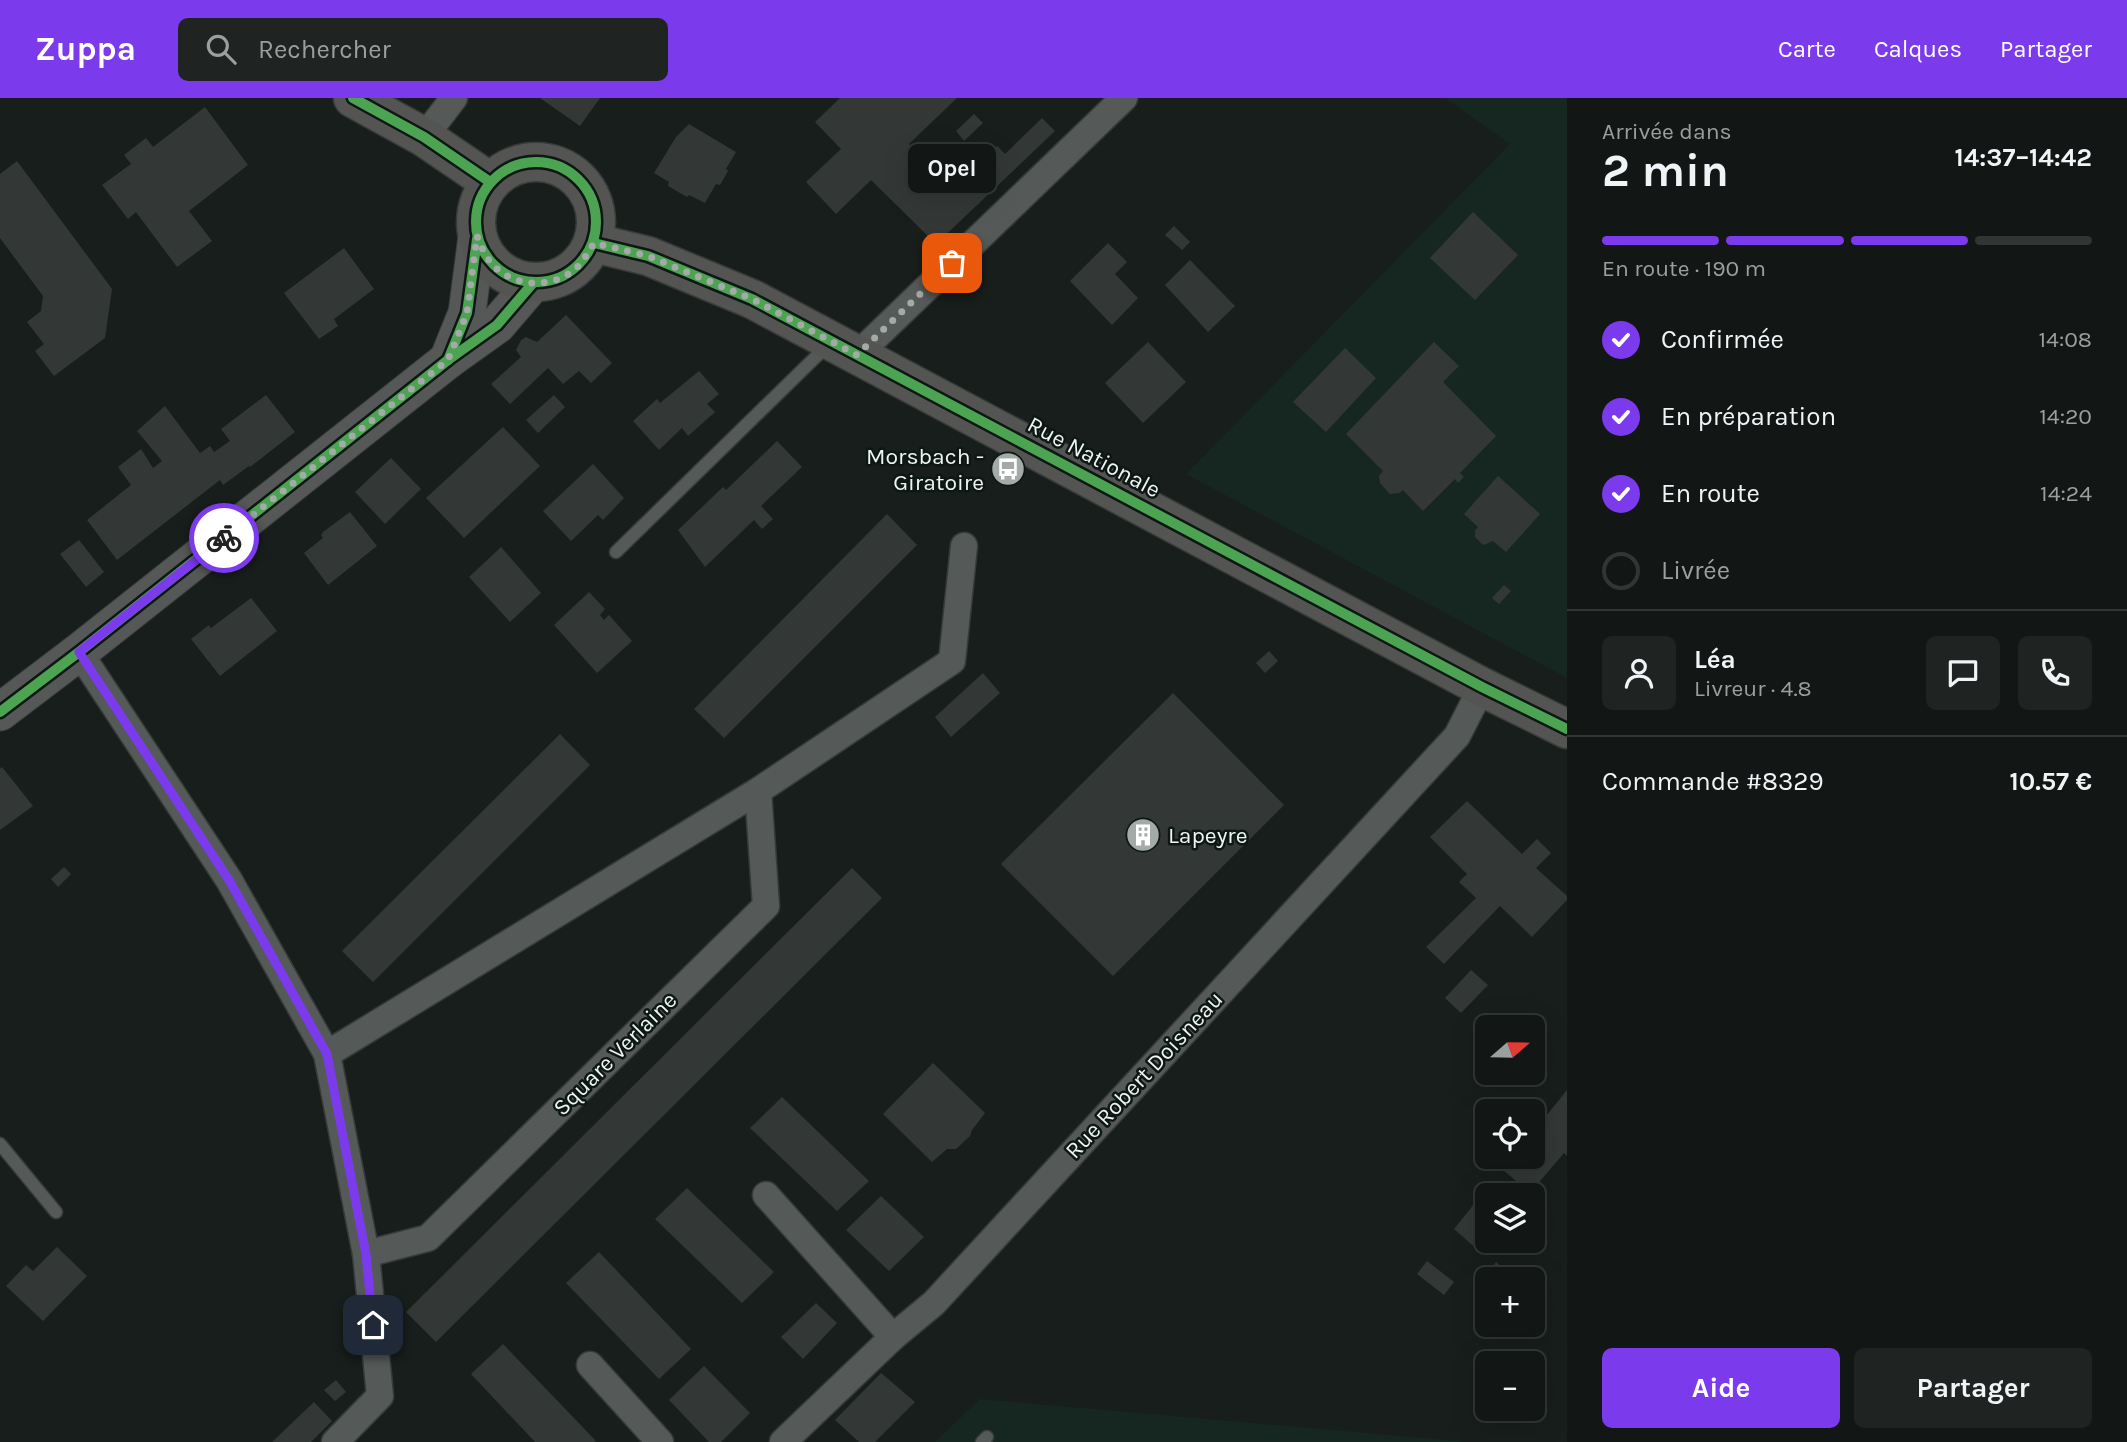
<!DOCTYPE html>
<html lang="fr">
<head>
<meta charset="utf-8">
<style>
  :root { --surface:#121615; --page:#1f2322; --text:#f1f3f6; --muted:#9c9fa0; --line:#313534; --accent:#7c3aed }
  body { margin:0; font-family:Karla,sans-serif; background:var(--page); color:var(--text); height:100vh; display:flex; flex-direction:column; font-size:26px; white-space:nowrap }
  * { box-sizing:border-box; margin:0 }
  p { font-size:23px; color:var(--muted) }
  .icon { flex:none; width:38px; height:38px; fill:none; stroke:currentColor; stroke-width:2; stroke-linecap:round; stroke-linejoin:round }
  .map { position:relative; flex:1; overflow:hidden }
  .panel { display:flex; flex-direction:column; background:var(--surface); width:560px }
  .panel>* { flex:none }
  .needle { width:46px; rotate:70deg }
  .fabs { position:absolute; left:1475px; top:917px; display:grid; gap:14px }
  .fabs a { display:grid; place-items:center; width:70px; height:70px; border-radius:10px; background:var(--surface); box-shadow:0 7px 28px #0002,0 0 0 2px var(--line); font-size:35px }
  .pin { position:absolute; display:grid; place-items:center; width:60px; height:60px; color:#fff; margin:-30px; border-radius:14px; box-shadow:0 4px 10px #0006 }
  .courier { position:absolute; display:grid; place-items:center; width:70px; height:70px; margin:-35px; border:5px solid #7c3aed; border-radius:50%; background:#fff; color:#222; box-shadow:0 2px 9px #0007 }
  .bubble { position:absolute; height:49px; border-radius:10px; background:var(--surface); box-shadow:0 7px 28px #0002,0 0 0 2px var(--line); font-size:23px; font-weight:700; line-height:49px; text-align:center }
  .overview em { font-style:normal; font-weight:700 }
  .overview div { display:flex; flex-direction:column-reverse }
  .overview { display:flex; align-items:center; justify-content:space-between; height:119px; padding:0 35px }
  h1 { font-size:46px; font-weight:700; line-height:52px }
  .bar { display:grid; grid-template-columns:repeat(4,1fr); gap:10px 7px; align-content:center; height:84px; padding:0 35px }
  .bar i { height:9px; border-radius:5px; background:var(--line) }
  .bar .on { background:var(--accent) }
  .bar p { grid-column:span 4 }
  .line { display:flex; align-items:center; gap:18px; padding:0 35px; border-top:2px solid var(--line) }
  .line div { flex:1 }
  .round { display:grid; place-items:center; flex:none; width:74px; height:74px; border-radius:10px; background:var(--page) }
  ol { padding:0 35px; list-style:none }
  li { display:flex; align-items:center; gap:21px; height:77px }
  li p { margin-inline-start:auto }
  li .icon { padding:7px; border-radius:50%; background:var(--accent); color:#fff; stroke-width:4 }
  li:last-child { color:var(--muted) }
  li i { width:38px; height:38px; border:4px solid var(--line); border-radius:50% }
  .button { display:flex; gap:14px; margin-top:auto; padding:14px 35px }
  .button a { flex:1; height:80px; border-radius:10px; background:var(--accent); color:#fff; font-size:28px; font-weight:700; line-height:80px; text-align:center }
  .button a+a { background:var(--page); color:var(--text) }
  header { display:flex; align-items:center; gap:42px; box-sizing:border-box; height:98px; padding:0 35px; background:var(--accent); color:#fff }
  header strong { font-size:33px }
  nav { display:flex; gap:38px; margin-inline-start:auto; font-size:24px }
  .search { width:490px; height:63px; background:var(--page); display:flex; align-items:center; gap:18px; box-sizing:border-box; padding:0 24px; border-radius:10px; color:var(--muted); font-size:26px }
  main { display:flex; flex:1; min-height:0 }
  .map>svg:first-child { display:block }
  .built { fill:#162722 }
  .building { fill:#333836 }
  .lines { fill:none; stroke-linecap:round; stroke-linejoin:round }
  .service-casing { stroke:#363b39; stroke-width:15 }
  .minor-casing { stroke:#363b39; stroke-width:29 }
  .secondary-casing { stroke:#363b39; stroke-width:39 }
  .primary-casing { stroke:#363b39; stroke-width:41 }
  .service { stroke:#555a58; stroke-width:12 }
  .minor { stroke:#555a58; stroke-width:26 }
  .secondary { stroke:#555856; stroke-width:37 }
  .primary { stroke:#545553; stroke-width:38 }
  .cycleway-casing { stroke:#0d1714; stroke-width:15 }
  .cycleway { stroke:#4ca352; stroke-width:10 }
  .done { stroke:#a3aaa8; stroke-width:7; stroke-dasharray:0 12.6 }
  .route { stroke:#7c3aed; stroke-width:9 }
  .labels { text-anchor:middle; dominant-baseline:central; stroke-width:5; stroke-linejoin:round; paint-order:stroke }
  .poi-label { font-size:23px; fill:#eef5f3; stroke:#0d1714; text-anchor:end }
  .street-label { font-size:23px; fill:#eef5f3; stroke:#0d1714 }
</style>
</head>
<body>
<header>
<strong>Zuppa</strong>
<div class="search"><svg class="icon" aria-label="search" viewBox="0 0 24 24"><circle cx="10" cy="10" r="6"/><path d="M15 15l6 6"/></svg>Rechercher</div>
<nav><a>Carte</a><a>Calques</a><a>Partager</a></nav>
</header>
<main>
<div class="map">
<svg width="1567" height="1344" viewBox="0 0 1567 1344">
  <rect width="100%" height="100%" fill="#181e1c"/>
  <g class="built">
    <polygon points="1445,0 1567,0 1567,580 1186,376 1510,46"/>
    <polygon points="980,1301 1467,1344 935,1344"/>
  </g>
  <g class="building">
    <polygon points="540,0 600,0 580,28"/>
    <polygon points="840,0 957,0 909,46 953,90 997,48 1005,56 1042,20 1055,33 936,146 871,82 836,116 806,84 841,51 815,24"/>
    <polygon points="205,9 248,67 189,113 212,143 177,169 136,114 128,121 102,87 131,66 124,57 146,40 153,49"/>
    <polygon points="974,16 983,25 964,43 956,33"/>
    <polygon points="689,26 736,54 726,71 728,73 720,87 716,86 705,105 689,97 687,99 668,88 669,84 654,75 676,39"/>
    <polygon points="17,63 112,191 105,240 54,278 35,253 44,246 27,224 41,213 43,198 0,140 0,76"/>
    <polygon points="1473,114 1518,157 1475,202 1430,160"/>
    <polygon points="1174,128 1190,144 1182,152 1165,137"/>
    <polygon points="1108,145 1127,164 1115,176 1138,200 1112,227 1070,183"/>
    <polygon points="344,150 374,191 334,221 338,228 319,241 284,195"/>
    <polygon points="1190,162 1235,208 1208,234 1165,187"/>
    <polygon points="566,217 612,265 591,285 579,273 563,286 548,270 510,306 491,286 521,259 516,252 521,242 526,239 537,244"/>
    <polygon points="1148,244 1186,284 1143,325 1105,285"/>
    <polygon points="1434,244 1459,268 1443,284 1496,338 1460,375 1464,379 1458,385 1455,381 1423,413 1403,392 1399,395 1390,396 1380,385 1379,378 1383,373 1346,336"/>
    <polygon points="1345,250 1376,280 1326,334 1293,304"/>
    <polygon points="699,273 719,296 707,306 715,314 688,338 682,330 659,352 633,323 657,301 660,305"/>
    <polygon points="266,297 295,334 250,369 249,368 223,387 220,382 117,462 87,422 131,387 118,369 141,351 153,370 162,363 137,333 165,308 200,355 210,348 214,354 230,343 221,331"/>
    <polygon points="554,297 565,309 538,335 526,322"/>
    <polygon points="503,329 540,368 464,440 426,400"/>
    <polygon points="777,343 802,369 761,408 773,421 762,431 754,422 705,469 678,432 723,389 726,392"/>
    <polygon points="391,360 421,391 385,426 355,394"/>
    <polygon points="593,366 624,400 603,422 598,417 571,443 543,413"/>
    <polygon points="1498,378 1540,416 1506,454 1493,443 1484,447 1482,446 1475,439 1475,433 1478,429 1464,416"/>
    <polygon points="350,414 377,448 328,487 304,455 323,440 321,437 323,434"/>
    <polygon points="887,416 917,447 724,640 694,611"/>
    <polygon points="79,442 104,474 86,489 60,456"/>
    <polygon points="501,449 541,495 510,524 469,479"/>
    <polygon points="1504,487 1511,493 1499,506 1492,500"/>
    <polygon points="589,494 605,511 600,517 604,522 609,517 632,543 597,575 554,527"/>
    <polygon points="251,500 277,533 220,578 191,541 209,527 211,530"/>
    <polygon points="1269,553 1278,563 1265,575 1256,565"/>
    <polygon points="983,575 1000,595 951,639 935,619"/>
    <polygon points="1173,595 1284,707 1113,878 1001,766"/>
    <polygon points="560,636 590,667 373,884 342,853"/>
    <polygon points="2,669 33,708 0,732 0,671"/>
    <polygon points="1467,703 1522,756 1537,741 1551,755 1536,770 1567,798 1567,802 1532,839 1500,808 1444,866 1426,849 1476,800 1459,784 1467,776 1430,739"/>
    <polygon points="64,769 71,776 58,789 51,781"/>
    <polygon points="852,770 882,800 436,1244 406,1214"/>
    <polygon points="1471,872 1488,887 1461,915 1445,900"/>
    <polygon points="933,965 985,1015 972,1032 970,1038 956,1051 947,1051 932,1064 883,1016"/>
    <polygon points="1567,992 1567,1058 1564,1055 1530,1095 1502,1071 1513,1059 1533,1059 1533,1034"/>
    <polygon points="782,999 869,1083 837,1113 750,1030"/>
    <polygon points="1491,1085 1506,1097 1488,1097 1488,1142 1479,1153 1454,1131"/>
    <polygon points="687,1090 774,1174 742,1205 655,1121"/>
    <polygon points="881,1098 924,1139 889,1173 846,1132"/>
    <polygon points="57,1149 87,1178 43,1223 6,1188 26,1167 33,1173"/>
    <polygon points="599,1154 691,1251 659,1281 566,1185"/>
    <polygon points="1427,1163 1454,1184 1444,1197 1417,1176"/>
    <polygon points="1496,1164 1516,1181 1488,1181 1488,1194 1479,1186"/>
    <polygon points="816,1205 837,1225 803,1261 781,1239"/>
    <polygon points="503,1246 596,1343 594,1344 535,1344 471,1276"/>
    <polygon points="704,1268 750,1315 721,1344 709,1344 669,1302"/>
    <polygon points="881,1275 915,1304 875,1344 859,1344 835,1322"/>
    <polygon points="336,1282 346,1294 335,1303 324,1292"/>
    <polygon points="314,1304 332,1323 311,1344 272,1344"/>
  </g>
  <g class="lines">
    <g class="service-casing">
      <g id="service">
        <polyline points="616,454 829,246"/>
        <polyline points="0,1046 56,1114"/>
        <polyline points="982,1344 987,1339"/>
      </g>
    </g>
    <g class="minor-casing">
      <g id="minor">
        <polyline points="424,39 454,0"/>
        <polyline points="857,257 1124,0"/>
        <polyline points="79,554 229,782 327,956 366,1156 380,1298 335,1344"/>
        <polyline points="327,956 758,693 952,563 964,448"/>
        <polyline points="766,1097 893,1239"/>
        <polyline points="366,1156 428,1140 766,808 758,693"/>
        <polyline points="590,1267 660,1344"/>
        <polyline points="783,1344 893,1239 934,1205 1457,638 1482,589"/>
      </g>
    </g>
    <g class="secondary-casing">
      <g id="secondary">
        <polyline points="448,262 467,215 477,138"/>
        <polyline points="0,614 79,554 448,262 497,227 533,185"/>
      </g>
    </g>
    <g class="primary-casing">
      <g id="primary">
        <polyline points="353,0 424,39 490,84"/>
        <circle cx="536" cy="124" r="60"/>
        <polyline points="594,145 648,158 752,201 1482,589 1567,631"/>
      </g>
    </g>
    <use href="#service" class="service"/>
    <use href="#minor" class="minor"/>
    <use href="#secondary" class="secondary"/>
    <use href="#primary" class="primary"/>
    <g class="cycleway-casing">
      <g id="cycleway">
        <polyline points="353,0 424,39 490,84"/>
        <circle cx="536" cy="124" r="60"/>
        <polyline points="594,145 648,158 752,201 1482,589 1567,631"/>
        <polyline points="448,262 467,215 477,141"/>
        <polyline points="0,614 79,554 448,262 497,227 533,185"/>
      </g>
    </g>
    <use href="#cycleway" class="cycleway"/>
  </g>
  <g class="lines">
    <path class="done" d="M224 440 448 262 467 215 477 138C482 150 487 163 497 171 517 188 548 190 570 175 581 168 587 156 594 145L648 158 752 201 857 257 952 165"/>
    <polyline class="route" points="224,440 79,554 229,782 327,956 366,1156 373,1227"/>
  </g>
  <defs>
    <g id="bus-disc" transform="scale(1.75)"><circle r="9.5" fill="#a3aaa8" stroke="#0d1714"/><path d="M-5-6H5V4H4V6H2V4H-2V6H-4V4H-5ZM-3.5-4V0h7V-4ZM-3.5 1.2v1.5H-2V1.2ZM2 1.2v1.5H3.5V1.2Z" fill="#fff"/></g>
    <g id="building-disc" transform="scale(1.75)"><circle r="9.5" fill="#a3aaa8" stroke="#0d1714"/><path d="M-4-6H4V6H1V3H-1V6H-4ZM-2.5-4.3h1.7v1.8h-1.7ZM.8-4.3h1.7v1.8H.8ZM-2.5-1h1.7V.8h-1.7ZM.8-1h1.7V.8H.8Z" fill="#fff"/></g>
  </defs>
  <g fill-rule="evenodd">
    <use href="#bus-disc" x="1008" y="371"/>
    <use href="#building-disc" x="1143" y="737"/>
  </g>
  <g class="labels">
    <g class="poi-label">
      <text x="984" y="358">Morsbach -<tspan x="984" dy="26">Giratoire</tspan></text>
      <text x="1168" y="737" text-anchor="start">Lapeyre</text>
    </g>
    <g class="street-label">
      <text transform="translate(1094 359) rotate(28)">Rue Nationale</text>
      <text transform="translate(615 956) rotate(-45)">Square Verlaine</text>
      <text transform="translate(1144 977) rotate(-47)">Rue Robert Doisneau</text>
    </g>
  </g>
</svg>
<div class="fabs">
<a><svg class="needle" viewBox="-14 -14 28 28"><path d="M0-13l5 13h-10z" fill="#e53935"/><path d="M0 13l5-13h-10z" fill="#9c9fa0"/></svg></a>
<a><svg class="icon" aria-label="locate" viewBox="0 0 24 24"><circle cx="12" cy="12" r="6"/><path d="M12 2v4M12 18v4M2 12h4M18 12h4"/></svg></a>
<a><svg class="icon" aria-label="layers" viewBox="0 0 24 24"><path d="M12 4l9 5-9 5-9-5zM3 14l9 5 9-5"/></svg></a>
<a>+</a>
<a>−</a>
</div>
<div class="pin" style="left:952px;top:165px;background:#ea580c"><svg class="icon" aria-label="bag" viewBox="0 0 24 24"><path d="M5 8h14l-1 12H6zM9 8a3 3 0 0 1 6 0"/></svg></div>
<div class="pin" style="left:373px;top:1227px;background:#1f2937"><svg class="icon" aria-label="home" viewBox="0 0 24 24"><path d="M3 11l9-7 9 7M6 9v11h12V9"/></svg></div>
<div class="courier" style="left:224px;top:440px"><svg class="icon" aria-label="bike" viewBox="0 0 24 24"><circle cx="6" cy="16" r="4"/><circle cx="18" cy="16" r="4"/><path d="M6 16l4-8h5l3 8M10 8l3 8H6M13 5h3"/></svg></div>
<div class="bubble" style="left:908px;top:46px;width:88px">Opel</div>
</div>
<section class="panel">
<div class="overview"><div><h1>2 min</h1><p>Arrivée dans</p></div><em>14:37–14:42</em></div>
<div class="bar"><i class="on"></i><i class="on"></i><i class="on"></i><i></i><p>En route · 190 m</p></div>
<ol>
<li><svg class="icon" aria-label="check" viewBox="0 0 24 24"><path d="M5 12l5 5 9-10"/></svg>Confirmée<p>14:08</p></li>
<li><svg class="icon" aria-label="check" viewBox="0 0 24 24"><path d="M5 12l5 5 9-10"/></svg>En préparation<p>14:20</p></li>
<li><svg class="icon" aria-label="check" viewBox="0 0 24 24"><path d="M5 12l5 5 9-10"/></svg>En route<p>14:24</p></li>
<li><i></i>Livrée</li>
</ol>
<div class="line" style="height:126px"><a class="round"><svg class="icon" aria-label="person" viewBox="0 0 24 24"><circle cx="12" cy="8" r="4"/><path d="M4 21q1-7 8-7t8 7"/></svg></a><div><b>Léa</b><p>Livreur · 4.8</p></div><a class="round"><svg class="icon" aria-label="chat" viewBox="0 0 24 24"><path d="M4 5h16v11H9l-5 4z"/></svg></a><a class="round"><svg class="icon" aria-label="phone" viewBox="0 0 24 24"><path d="M5 4h4l2 5-3 2q2 4 5 5l2-3 5 2v4C11 20 4 13 5 4z"/></svg></a></div>
<div class="line" style="height:91px"><div>Commande #8329</div><b>10.57 €</b></div>
<div class="button"><a>Aide</a><a>Partager</a></div>
</section>
</main>
</body>
</html>
